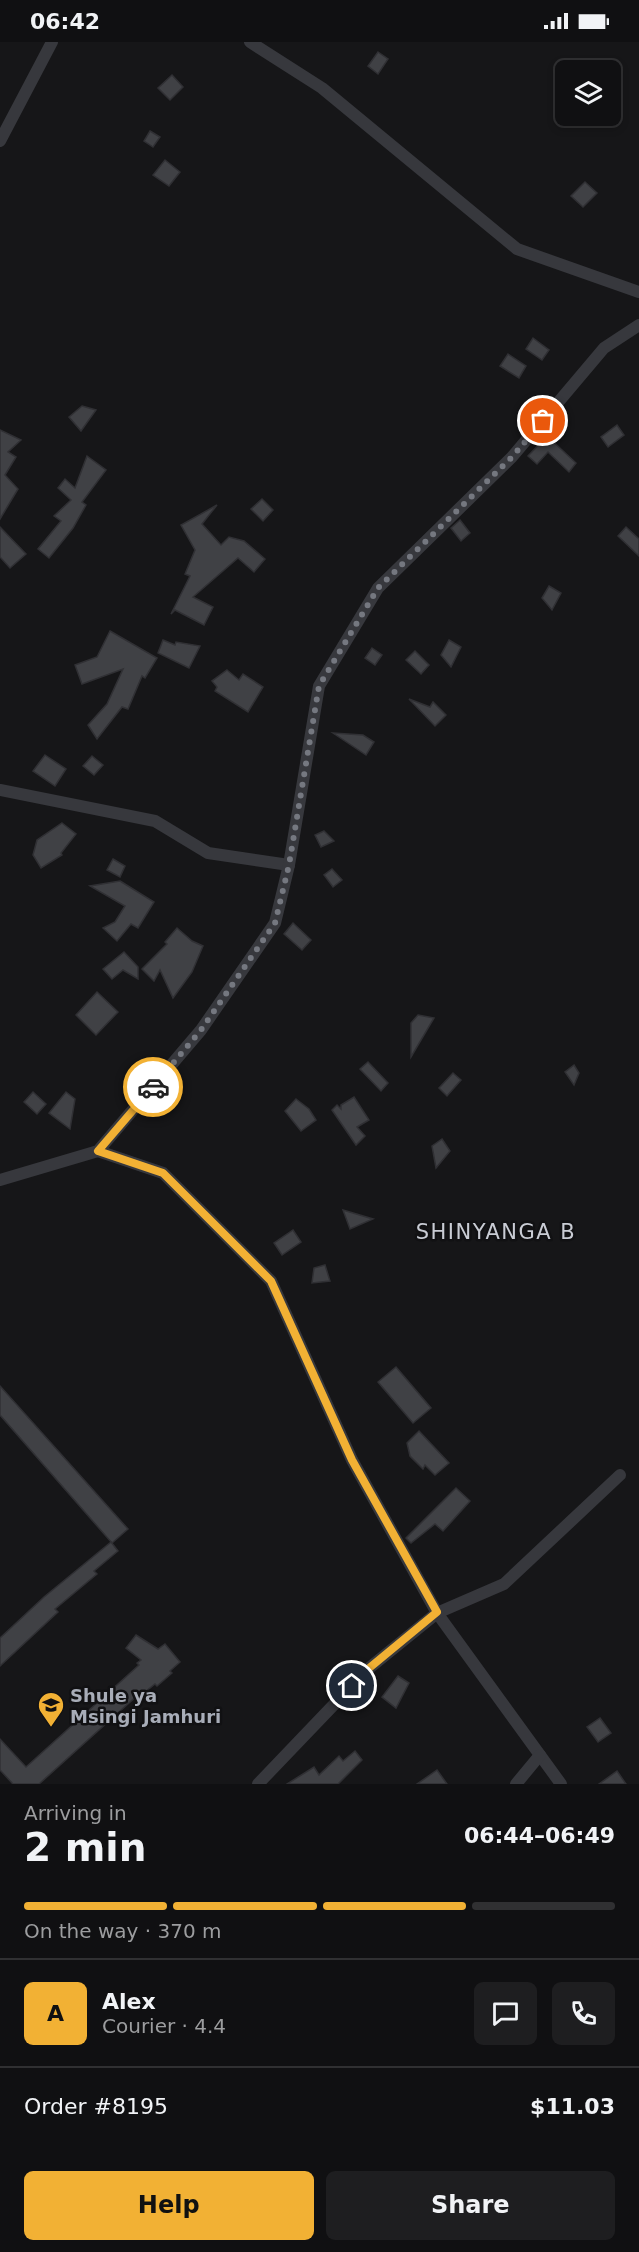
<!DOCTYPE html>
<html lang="en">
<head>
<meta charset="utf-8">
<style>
  :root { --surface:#101012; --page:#1e1e20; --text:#f1f3f6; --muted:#9c9d9f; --line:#303032; --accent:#f2b134 }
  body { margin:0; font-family:"DejaVu Sans",sans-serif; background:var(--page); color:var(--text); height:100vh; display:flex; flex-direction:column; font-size:22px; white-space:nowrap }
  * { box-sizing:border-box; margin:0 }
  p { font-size:20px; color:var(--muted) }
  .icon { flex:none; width:33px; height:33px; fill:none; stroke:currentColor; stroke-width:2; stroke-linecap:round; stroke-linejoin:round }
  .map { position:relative; height:1742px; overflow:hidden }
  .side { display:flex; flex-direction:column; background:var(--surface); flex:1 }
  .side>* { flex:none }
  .buttons { position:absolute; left:555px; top:18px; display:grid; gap:12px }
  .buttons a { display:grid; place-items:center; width:66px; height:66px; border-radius:9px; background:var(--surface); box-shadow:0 3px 9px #0003,0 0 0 2px var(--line); font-size:30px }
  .pin { position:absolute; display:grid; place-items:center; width:51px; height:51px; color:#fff; margin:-26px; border:3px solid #fff; border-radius:50%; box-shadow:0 2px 6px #0007 }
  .courier { position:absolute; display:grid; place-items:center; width:60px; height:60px; margin:-30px; border:4px solid #f2b134; border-radius:50%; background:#fff; color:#222; box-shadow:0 2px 8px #0007 }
  .head em { font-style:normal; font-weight:800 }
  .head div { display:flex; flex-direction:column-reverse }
  .head { display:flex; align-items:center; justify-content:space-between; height:102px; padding:0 24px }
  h1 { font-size:39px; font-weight:800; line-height:45px }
  .bar { display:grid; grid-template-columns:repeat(4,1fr); gap:9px 6px; align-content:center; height:72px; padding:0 24px }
  .bar i { height:8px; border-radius:4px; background:var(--line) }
  .bar .current { background:var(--accent) }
  .bar p { grid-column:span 4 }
  .line { display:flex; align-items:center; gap:15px; padding:0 24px; border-top:2px solid var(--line) }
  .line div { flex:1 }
  .round { display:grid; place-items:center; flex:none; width:63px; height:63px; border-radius:9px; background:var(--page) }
  .cta { display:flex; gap:12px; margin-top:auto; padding:12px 24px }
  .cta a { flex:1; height:69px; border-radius:9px; background:var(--accent); color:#111; font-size:24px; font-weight:800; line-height:69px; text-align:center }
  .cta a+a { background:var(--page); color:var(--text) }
  .status { display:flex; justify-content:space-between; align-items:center; height:42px; padding:0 30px; background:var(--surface); direction:ltr }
  .status svg { height:16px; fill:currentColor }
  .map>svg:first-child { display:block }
  .building { fill:#404145; stroke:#303034; stroke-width:1.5 }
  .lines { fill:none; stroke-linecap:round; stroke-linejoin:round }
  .minor { stroke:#37383d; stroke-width:12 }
  .done { stroke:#757880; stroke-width:6; stroke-dasharray:0 10.8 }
  .route { stroke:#f2b134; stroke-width:8 }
  .labels { text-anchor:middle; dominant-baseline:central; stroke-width:5; stroke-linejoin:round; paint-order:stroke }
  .poi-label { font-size:18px; font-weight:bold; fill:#a8adb8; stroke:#111113; text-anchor:start }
  .quarter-label { font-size:21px; letter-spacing:1.5px; fill:#c9ccd4; stroke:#111113 }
</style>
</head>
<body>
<div class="status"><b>06:42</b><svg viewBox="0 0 49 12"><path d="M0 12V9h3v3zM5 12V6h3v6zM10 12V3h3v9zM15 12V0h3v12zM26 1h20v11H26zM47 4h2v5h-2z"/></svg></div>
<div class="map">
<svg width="639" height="1742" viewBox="0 0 639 1742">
  <rect width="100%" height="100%" fill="#161618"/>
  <g class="building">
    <polygon points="378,10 388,17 378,32 368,24"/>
    <polygon points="172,33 183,45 170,58 158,46"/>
    <polygon points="150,89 160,95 153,105 144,99"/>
    <polygon points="165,118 180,130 169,144 153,133"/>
    <polygon points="585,140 597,151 583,165 571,154"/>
    <polygon points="533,296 549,308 542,318 526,307"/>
    <polygon points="508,312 526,324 519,336 500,324"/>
    <polygon points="82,364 96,368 81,389 69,375"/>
    <polygon points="617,383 624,393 608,405 601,395"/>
    <polygon points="0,388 21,398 8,410 16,415 5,433 18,447 0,477"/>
    <polygon points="547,394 576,421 569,430 548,410 537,422 528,414"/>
    <polygon points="87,414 106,428 82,460 86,463 73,486 49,516 38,507 61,479 54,474 71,458 58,446 65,437 75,446"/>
    <polygon points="262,457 273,468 263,479 251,467"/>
    <polygon points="217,463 202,482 221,503 229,495 244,499 265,517 254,530 238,516 193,555 213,565 204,583 175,568 171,572 190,534 185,532 195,508 181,483"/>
    <polygon points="460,478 470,491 461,499 451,486"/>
    <polygon points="0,485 26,512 10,526 0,515"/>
    <polygon points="626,485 639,497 639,514 618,494"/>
    <polygon points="549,544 561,551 552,568 542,556"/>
    <polygon points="110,589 157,616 145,636 142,634 128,667 122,665 97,697 88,683 107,662 123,627 82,642 75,623 97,615"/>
    <polygon points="163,598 175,603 176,600 200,604 189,626 158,611"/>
    <polygon points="449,598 461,605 451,625 441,613"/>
    <polygon points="372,606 382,613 375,623 365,616"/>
    <polygon points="415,609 429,623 421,632 406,618"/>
    <polygon points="227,628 239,638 243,632 263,645 248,670 215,649 217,645 212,639"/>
    <polygon points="409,657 430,665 433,660 446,673 435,684"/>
    <polygon points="333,691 363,693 374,700 366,713"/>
    <polygon points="45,713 66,727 55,744 33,729"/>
    <polygon points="92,714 103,723 94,733 83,724"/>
    <polygon points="62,781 76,792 61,811 62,813 41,826 33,813 37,798"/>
    <polygon points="324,789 334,799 321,805 315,793"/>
    <polygon points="113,817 125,824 120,835 107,828"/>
    <polygon points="332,827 342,838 333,845 324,833"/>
    <polygon points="120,839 154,860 138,886 131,882 117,899 103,886 115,880 125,864 90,844"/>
    <polygon points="293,881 311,898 302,908 284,892"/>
    <polygon points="177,886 192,899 203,904 192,930 173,956 160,928 154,939 142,927 167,902 165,900"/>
    <polygon points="124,910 138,925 138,937 123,928 112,937 103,927"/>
    <polygon points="97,950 118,970 96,993 76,973"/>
    <polygon points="418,973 434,976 411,1015 411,981"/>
    <polygon points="368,1020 388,1041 381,1049 360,1027"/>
    <polygon points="574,1023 579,1031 574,1043 565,1030"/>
    <polygon points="453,1031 461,1038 447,1054 439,1046"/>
    <polygon points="33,1050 46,1062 37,1072 24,1060"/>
    <polygon points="66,1050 75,1057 70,1087 49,1071"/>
    <polygon points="354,1055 369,1078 357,1085 365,1094 356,1103 332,1068 337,1063 341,1067 341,1063"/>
    <polygon points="296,1057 309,1067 316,1078 301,1089 285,1069"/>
    <polygon points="442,1097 450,1109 436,1126 432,1104"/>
    <polygon points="343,1168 373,1177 350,1187"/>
    <polygon points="293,1188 301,1200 282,1213 274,1201"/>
    <polygon points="325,1223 330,1239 312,1241 314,1226"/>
    <polygon points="396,1325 431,1366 413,1381 378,1340"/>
    <polygon points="0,1344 128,1487 112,1501 0,1373"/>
    <polygon points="419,1389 449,1421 435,1433 425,1423 423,1427 410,1414 407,1401"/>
    <polygon points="456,1446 470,1459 443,1489 435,1482 411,1501 406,1496"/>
    <polygon points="111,1500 118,1509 94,1529 97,1532 55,1567 58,1570 0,1624 0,1596 44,1555"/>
    <polygon points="136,1593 158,1607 165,1602 180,1620 170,1629 172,1631 157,1644 155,1642 140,1654 139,1652 39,1742 13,1742 0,1728 0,1697 26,1725 139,1623 137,1621 141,1618 126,1606"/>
    <polygon points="398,1634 409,1641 396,1666 382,1655"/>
    <polygon points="600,1676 611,1691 598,1700 587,1685"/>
    <polygon points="355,1709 362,1718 338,1742 287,1742 314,1725 319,1733 339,1714 343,1719"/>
    <polygon points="437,1728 447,1742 417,1742"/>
    <polygon points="617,1729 626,1742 599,1742"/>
  </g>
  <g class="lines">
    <g class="minor">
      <polyline points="250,0 322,46 517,207 639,250"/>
      <polyline points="0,99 52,0"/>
      <polyline points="0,748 155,779 208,811 289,823"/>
      <polyline points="98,1109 163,1131 271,1239 352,1418 437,1571 561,1742"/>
      <polyline points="0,1138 98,1109 201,988 275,881 289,823 319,644 378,546 512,415 604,306 639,283"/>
      <polyline points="258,1742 368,1627 437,1571 504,1542 620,1433"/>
      <polyline points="516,1742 540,1713"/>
    </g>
  </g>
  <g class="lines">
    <polyline class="done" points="153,1045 201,988 275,881 289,823 319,644 378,546 512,415 543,379"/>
    <polyline class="route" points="153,1045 98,1109 163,1131 271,1239 352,1418 437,1570 368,1627 352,1644"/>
  </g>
  <defs>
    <g id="school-pin" transform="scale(1.35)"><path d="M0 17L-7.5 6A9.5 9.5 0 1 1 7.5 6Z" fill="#f2b134" stroke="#111113"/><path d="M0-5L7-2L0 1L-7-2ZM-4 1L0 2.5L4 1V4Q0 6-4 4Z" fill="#111"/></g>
  </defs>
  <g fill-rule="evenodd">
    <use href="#school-pin" x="51" y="1663"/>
  </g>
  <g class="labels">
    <g class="poi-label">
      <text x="70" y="1653">Shule ya<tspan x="70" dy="21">Msingi Jamhuri</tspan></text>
    </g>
    <g class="quarter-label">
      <text x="496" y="1190">SHINYANGA B</text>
    </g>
  </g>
</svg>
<div class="buttons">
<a><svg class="icon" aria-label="layers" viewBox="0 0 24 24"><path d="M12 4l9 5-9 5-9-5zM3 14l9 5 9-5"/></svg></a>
</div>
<div class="pin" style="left:543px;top:379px;background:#ea580c"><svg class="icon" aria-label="bag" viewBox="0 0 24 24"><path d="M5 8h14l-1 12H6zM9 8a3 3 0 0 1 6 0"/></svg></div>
<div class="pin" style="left:352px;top:1644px;background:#1f2937"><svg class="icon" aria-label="home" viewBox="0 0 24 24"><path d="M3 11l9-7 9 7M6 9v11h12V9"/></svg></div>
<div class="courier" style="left:153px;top:1045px"><svg class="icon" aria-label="car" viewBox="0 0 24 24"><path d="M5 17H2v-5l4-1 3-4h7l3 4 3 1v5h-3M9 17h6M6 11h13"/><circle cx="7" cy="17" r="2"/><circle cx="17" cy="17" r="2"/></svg></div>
</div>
<section class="side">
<div class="head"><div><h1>2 min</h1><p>Arriving in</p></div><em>06:44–06:49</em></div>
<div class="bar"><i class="current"></i><i class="current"></i><i class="current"></i><i></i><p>On the way · 370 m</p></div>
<div class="line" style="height:108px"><b class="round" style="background:var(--accent);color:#111">A</b><div><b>Alex</b><p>Courier · 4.4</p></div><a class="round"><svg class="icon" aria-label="chat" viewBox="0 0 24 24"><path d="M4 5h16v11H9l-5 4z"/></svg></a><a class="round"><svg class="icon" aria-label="phone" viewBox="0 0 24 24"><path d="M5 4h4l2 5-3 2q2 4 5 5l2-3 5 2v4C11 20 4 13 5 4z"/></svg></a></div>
<div class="line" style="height:78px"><div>Order #8195</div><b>$11.03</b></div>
<div class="cta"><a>Help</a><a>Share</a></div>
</section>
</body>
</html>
